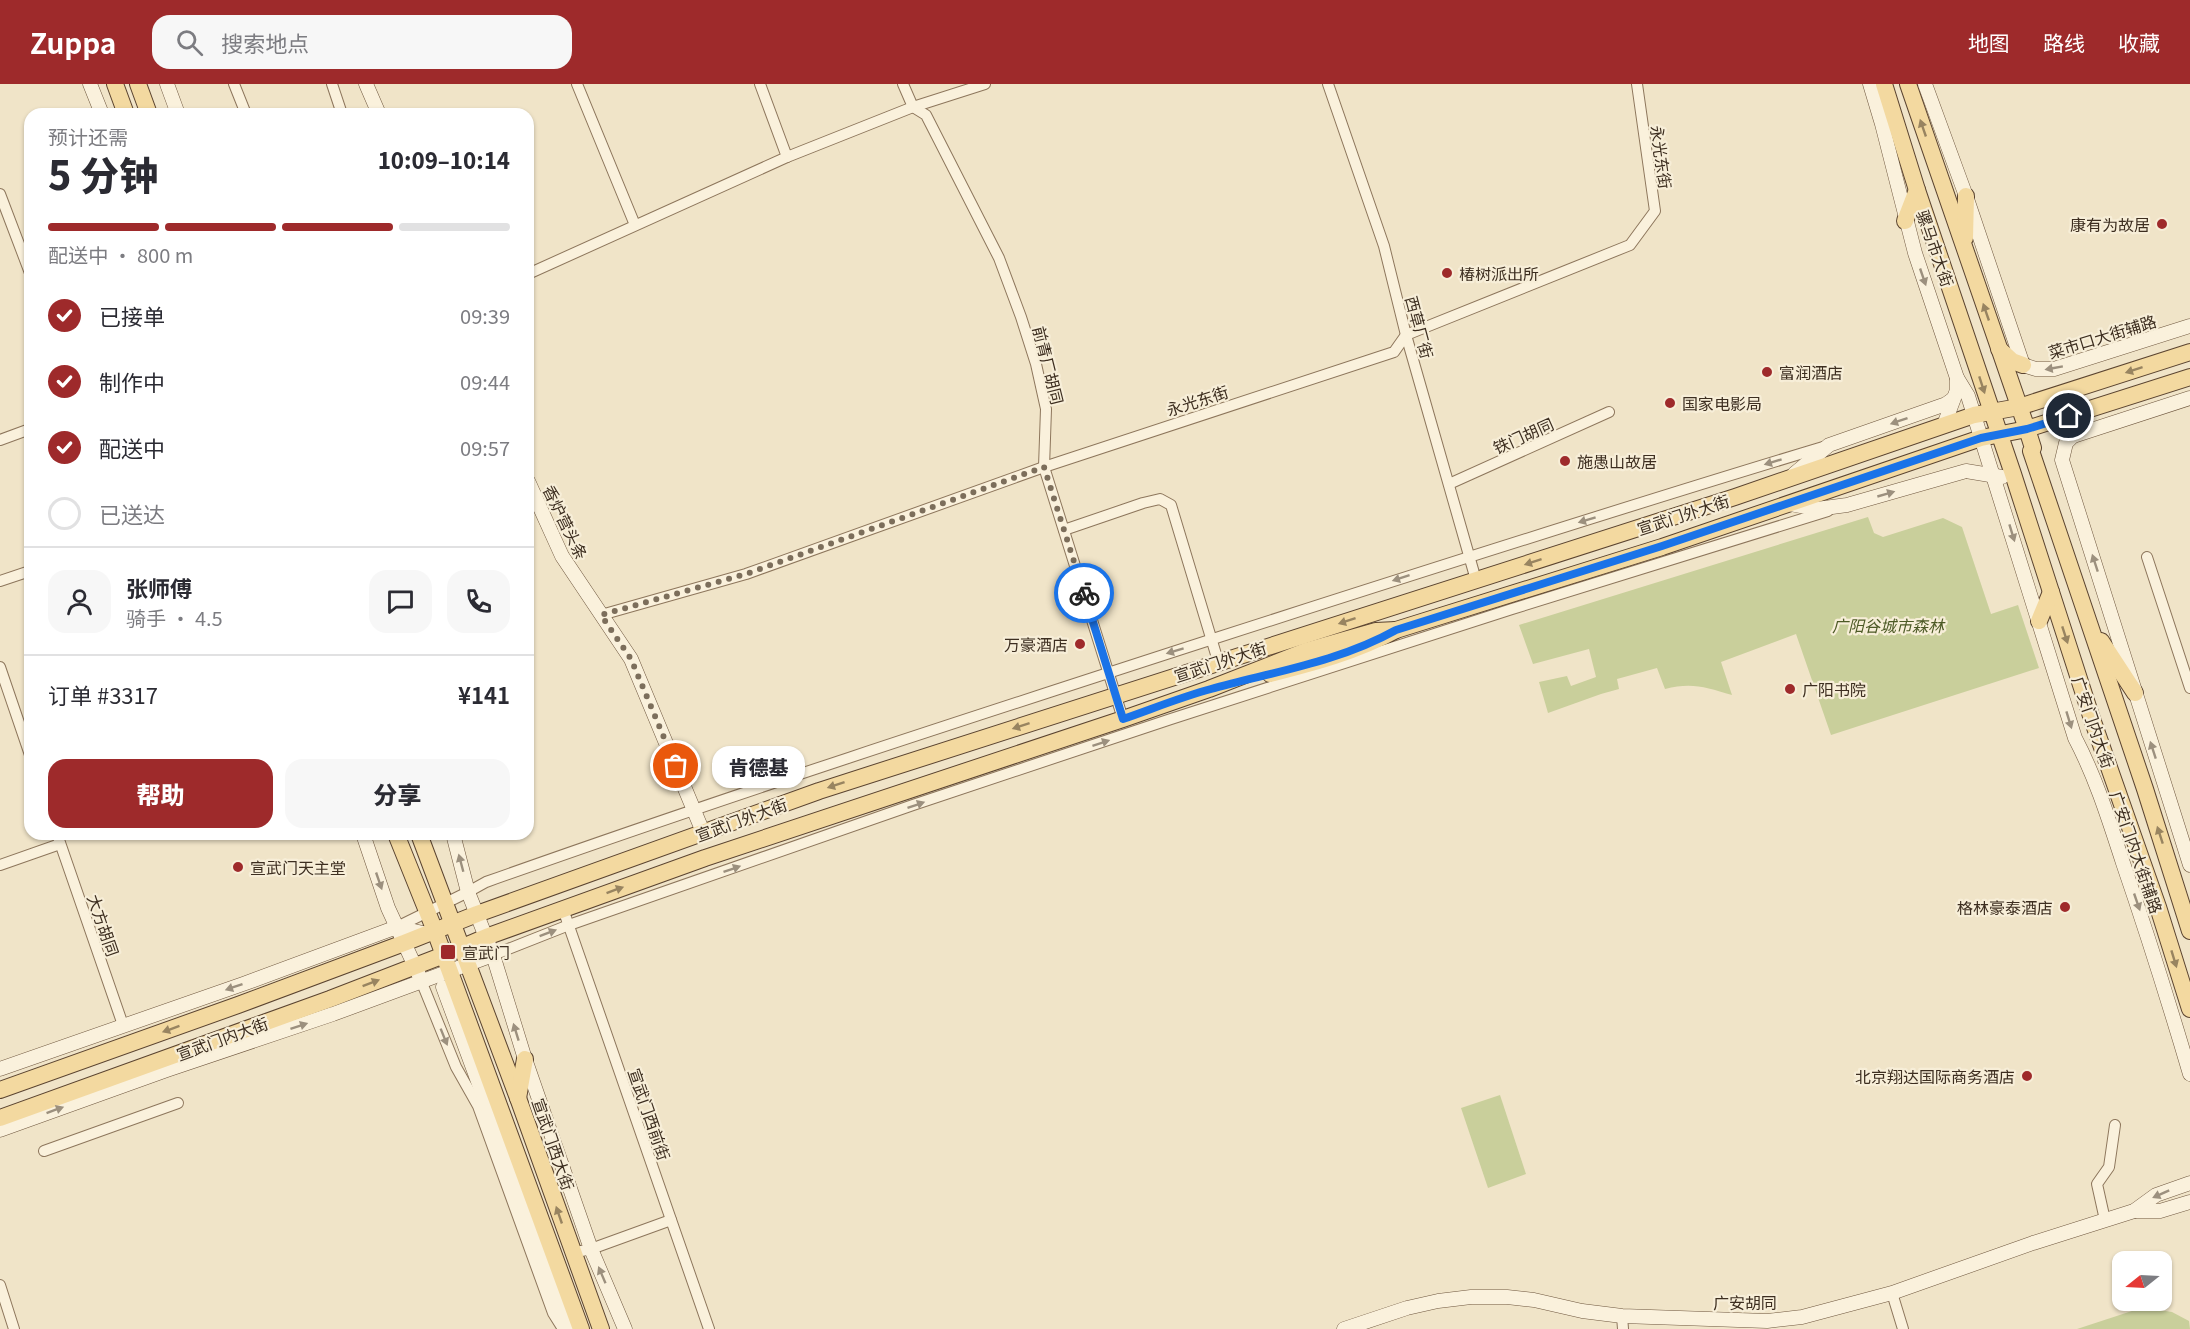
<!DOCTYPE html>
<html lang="zh">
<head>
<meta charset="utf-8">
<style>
  :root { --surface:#fff; --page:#f7f7f7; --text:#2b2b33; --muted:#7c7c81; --line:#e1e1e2; --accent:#9e2a2b }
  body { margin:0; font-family:Georgia,"Noto Sans SC",serif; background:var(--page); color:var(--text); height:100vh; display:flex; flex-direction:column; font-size:22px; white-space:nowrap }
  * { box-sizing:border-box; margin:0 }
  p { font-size:20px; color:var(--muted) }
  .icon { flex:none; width:33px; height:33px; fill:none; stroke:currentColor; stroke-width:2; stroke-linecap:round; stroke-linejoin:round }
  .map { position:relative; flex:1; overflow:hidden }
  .side { position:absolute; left:24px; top:24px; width:510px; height:732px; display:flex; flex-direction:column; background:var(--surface); border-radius:18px; box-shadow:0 2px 4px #0004 }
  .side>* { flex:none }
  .needle { width:39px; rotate:252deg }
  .buttons { position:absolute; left:2112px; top:1167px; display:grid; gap:12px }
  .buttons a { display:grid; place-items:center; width:60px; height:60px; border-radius:12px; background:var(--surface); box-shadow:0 2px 4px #0004; font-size:30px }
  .pin { position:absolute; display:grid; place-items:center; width:51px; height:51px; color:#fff; margin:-26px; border:3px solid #fff; border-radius:50%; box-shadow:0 2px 6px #0007 }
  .courier { position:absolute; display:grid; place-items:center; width:60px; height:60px; margin:-30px; border:4px solid #1a73e8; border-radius:50%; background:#fff; color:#222; box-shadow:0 2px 8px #0007 }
  .bubble { position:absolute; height:42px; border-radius:18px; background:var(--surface); box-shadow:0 2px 4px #0004; font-size:20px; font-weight:800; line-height:42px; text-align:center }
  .summary em { font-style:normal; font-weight:800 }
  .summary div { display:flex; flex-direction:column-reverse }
  .summary { display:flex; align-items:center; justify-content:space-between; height:102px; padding:0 24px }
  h1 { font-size:39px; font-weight:800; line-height:45px }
  .bar { display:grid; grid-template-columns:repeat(4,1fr); gap:9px 6px; align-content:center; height:72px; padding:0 24px }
  .bar i { height:8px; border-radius:4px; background:var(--line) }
  .bar .on { background:var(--accent) }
  .bar p { grid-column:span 4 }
  .line { display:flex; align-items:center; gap:15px; padding:0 24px; border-top:2px solid var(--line) }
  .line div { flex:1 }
  .round { display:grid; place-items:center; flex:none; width:63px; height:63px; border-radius:18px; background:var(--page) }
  ol { padding:0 24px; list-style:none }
  li { display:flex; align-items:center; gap:18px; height:66px }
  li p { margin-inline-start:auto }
  li .icon { padding:6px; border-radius:50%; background:var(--accent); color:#fff; stroke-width:4 }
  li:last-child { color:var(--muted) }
  li i { width:33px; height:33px; border:3px solid var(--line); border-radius:50% }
  .button { display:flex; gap:12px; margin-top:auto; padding:12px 24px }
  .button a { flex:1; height:69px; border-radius:18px; background:var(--accent); color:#fff; font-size:24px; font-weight:800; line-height:69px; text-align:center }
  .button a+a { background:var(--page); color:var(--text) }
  header { display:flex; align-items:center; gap:36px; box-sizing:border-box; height:84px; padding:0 30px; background:var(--accent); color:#fff }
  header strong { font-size:28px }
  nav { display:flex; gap:33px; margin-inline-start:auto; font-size:21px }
  .search { width:420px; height:54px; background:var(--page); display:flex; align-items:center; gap:15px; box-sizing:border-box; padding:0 21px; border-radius:18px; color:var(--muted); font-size:22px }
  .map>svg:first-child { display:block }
  .green { fill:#c9cf9b }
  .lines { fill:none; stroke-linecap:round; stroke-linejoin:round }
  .street-casing { stroke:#8d765c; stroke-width:12 }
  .secondary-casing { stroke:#6f573f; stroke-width:15 }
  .primary-casing { stroke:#5b4430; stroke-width:18 }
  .street { stroke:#faf1dc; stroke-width:10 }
  .secondary { stroke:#faf1dc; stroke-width:14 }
  .primary { stroke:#f3d9a0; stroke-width:16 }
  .oneway { fill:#988460 }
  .oneway2 { fill:#9c907e }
  .done { stroke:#7c6e5b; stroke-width:6; stroke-dasharray:0 10.8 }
  .route { stroke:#1a73e8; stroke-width:8 }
  .poi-dot { fill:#9e2a2b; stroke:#f7eed8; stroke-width:2 }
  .labels { text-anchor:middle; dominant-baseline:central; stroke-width:4.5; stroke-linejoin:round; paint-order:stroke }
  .street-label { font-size:16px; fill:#3d2e20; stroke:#f7eed8 }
  .poi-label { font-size:16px; fill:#3d2e20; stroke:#f7eed8; text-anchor:start }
  .park-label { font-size:16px; font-style:italic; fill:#4d5a26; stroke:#f7eed8 }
</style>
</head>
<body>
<header>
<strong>Zuppa</strong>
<div class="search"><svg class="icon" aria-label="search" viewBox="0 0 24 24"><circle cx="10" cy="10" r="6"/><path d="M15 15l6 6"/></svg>搜索地点</div>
<nav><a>地图</a><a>路线</a><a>收藏</a></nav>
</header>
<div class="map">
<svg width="2190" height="1245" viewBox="0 0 2190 1245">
  <rect width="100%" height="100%" fill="#f0e4c8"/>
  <g class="green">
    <path d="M1868 433 1874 449 1883 453 1943 434 1962 443 1991 530 2018 521 2039 584 1831 651 1796 550 1721 578 1732 611C1706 603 1691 598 1665 605L1657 584 1617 595 1619 605 1601 610 1548 629 1539 598 1567 592 1571 602 1596 593 1589 565 1533 580 1519 541Z"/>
    <polygon points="1500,1011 1526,1090 1488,1104 1461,1024"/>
    <polygon points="2153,1225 2172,1228 2189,1237 2190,1245 2077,1245 2135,1226"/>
  </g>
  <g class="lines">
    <g class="street-casing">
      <g id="street">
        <polyline points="234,0 246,30"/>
        <polyline points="332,0 342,30"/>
        <polyline points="577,0 635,141"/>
        <polyline points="903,0 913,23 926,31 999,174 1021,233 1036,280 1046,325 1044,383 1123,635"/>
        <polyline points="1328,0 1384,162 1406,251 1476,496"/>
        <polyline points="787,73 913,23 985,0"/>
        <polyline points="0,110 30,189"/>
        <polyline points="528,190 787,73 760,0"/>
        <polyline points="0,356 30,345"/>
        <polyline points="1449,400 1609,328"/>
        <polyline points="1064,446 1143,419 1160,415 1171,421 1218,577"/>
        <polyline points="2147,473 2190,604"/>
        <polyline points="0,497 30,487"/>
        <polyline points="601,531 746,490 1044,383 1394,268 1406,251 1630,161 1655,127 1637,0"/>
        <polyline points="0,583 30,671"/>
        <polyline points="57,750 123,941"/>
        <polyline points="0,781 60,760"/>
        <polyline points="563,825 709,1245"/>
        <path d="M397 843 468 808 486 798C728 712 972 633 1216 554 1418 489 1620 424 1823 363"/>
        <polyline points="493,871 569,841 913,721 1171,635 1512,525 1828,427"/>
        <polyline points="422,899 456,983 478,1022 553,1229 563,1245"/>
        <polyline points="44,1067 178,1019"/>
        <polyline points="2105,1136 2097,1100 2109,1083 2115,1041"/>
        <polyline points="572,1169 591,1165 671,1136"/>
        <polyline points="0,1201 14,1245"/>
        <polyline points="1892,1209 1903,1245"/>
        <polyline points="1622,1232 1623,1245"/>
      </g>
    </g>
    <g class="secondary-casing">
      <g id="secondary">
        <polyline points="90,0 102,30"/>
        <polyline points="167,0 178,30"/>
        <polyline points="366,0 379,30"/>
        <polyline points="1870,0 1882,40 1915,169 1957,294 1957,306 1944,341"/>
        <polyline points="1925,0 1966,112 2023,281 2036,285 2054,285 2190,242"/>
        <path d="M1957 294 1968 312 2075 654C2096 694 2109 736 2123 779 2147 849 2169 919 2190 990"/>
        <polyline points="2190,314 2073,352 2066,359 2062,376 2190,781"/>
        <polyline points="1794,390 1829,361 1946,320 1953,315"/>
        <polyline points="528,397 562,472 631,575 703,748"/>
        <polyline points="1790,420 1817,425 1847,421 1966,387 2002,393"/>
        <polyline points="363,750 388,824 419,891"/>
        <polyline points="453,750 468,808 493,871 525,975 591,1165 625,1245"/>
        <polyline points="443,903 523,1119 568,1245"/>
        <polyline points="0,985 243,900 397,843 427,850"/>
        <polyline points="0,1046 167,986 333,930 493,871"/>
        <polyline points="2134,1127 2160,1127 2190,1118"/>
        <polyline points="1344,1245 1407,1224 1438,1217 1471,1213 1507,1213 1534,1216 1582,1227 1622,1232 1767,1237 1802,1233 1892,1209 2033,1159 2134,1127 2156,1111 2190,1099"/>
      </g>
    </g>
    <g class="primary-casing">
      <g id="primary">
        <polyline points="115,0 126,30"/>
        <polyline points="138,0 149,30"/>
        <polyline points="1884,0 1917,106 2013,390 2091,632 2158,823 2190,925"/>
        <polyline points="1908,0 2027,345 2033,364 2031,367 2145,705 2190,847"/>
        <polyline points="1905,137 1917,106"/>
        <polyline points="1965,154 1966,112"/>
        <polyline points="1999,265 2012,277 2023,281"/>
        <polyline points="2039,537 2051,508"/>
        <polyline points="2101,557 2135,609"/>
        <path d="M1270 590C1313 579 1356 568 1396 546L1662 463 1981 354 2027 345 2190 293"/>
        <polyline points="396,750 435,847 581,1245"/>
        <polyline points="419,750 518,1014 601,1245"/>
        <polyline points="0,1006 238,921 404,859 477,830 819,707 1735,413 1974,331 2019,323 2190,268"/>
        <polyline points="518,1014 525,975"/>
        <polyline points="0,1034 330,915 444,871 486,853 705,774 1123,635 1209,605 1306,567 1376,547 1396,546"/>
      </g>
    </g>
    <use href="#street" class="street"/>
    <use href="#secondary" class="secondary"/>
    <use href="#primary" class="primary"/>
  </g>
  <defs><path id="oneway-solid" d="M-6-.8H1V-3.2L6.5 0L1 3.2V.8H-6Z" transform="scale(1.5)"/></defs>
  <g class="oneway">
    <use href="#oneway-solid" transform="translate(1923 44) rotate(-109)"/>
    <use href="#oneway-solid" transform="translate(1986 228) rotate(-109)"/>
    <use href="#oneway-solid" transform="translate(2134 286) rotate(162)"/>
    <use href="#oneway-solid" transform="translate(1982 301) rotate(72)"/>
    <use href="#oneway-solid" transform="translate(1533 478) rotate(162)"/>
    <use href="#oneway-solid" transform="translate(1347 537) rotate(162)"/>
    <use href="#oneway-solid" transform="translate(2065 551) rotate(72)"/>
    <use href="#oneway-solid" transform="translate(1021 642) rotate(162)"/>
    <use href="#oneway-solid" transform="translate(836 701) rotate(162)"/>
    <use href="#oneway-solid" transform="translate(2160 751) rotate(-108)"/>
    <use href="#oneway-solid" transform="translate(615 806) rotate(-20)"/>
    <use href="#oneway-solid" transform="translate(2174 875) rotate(73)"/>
    <use href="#oneway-solid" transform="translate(371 899) rotate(-21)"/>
    <use href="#oneway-solid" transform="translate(171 945) rotate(160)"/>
    <use href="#oneway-solid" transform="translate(559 1131) rotate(-109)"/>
  </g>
  <g class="oneway2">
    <use href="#oneway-solid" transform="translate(1923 193) rotate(71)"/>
    <use href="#oneway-solid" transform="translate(2054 284) rotate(170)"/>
    <use href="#oneway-solid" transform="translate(1899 337) rotate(161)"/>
    <use href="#oneway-solid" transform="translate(1773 378) rotate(163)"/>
    <use href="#oneway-solid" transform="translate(1886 410) rotate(-16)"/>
    <use href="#oneway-solid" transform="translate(1587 436) rotate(163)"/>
    <use href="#oneway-solid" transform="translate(2012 449) rotate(73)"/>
    <use href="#oneway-solid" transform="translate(2095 479) rotate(-108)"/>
    <use href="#oneway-solid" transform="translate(1401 494) rotate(162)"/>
    <use href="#oneway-solid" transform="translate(1175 567) rotate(163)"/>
    <use href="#oneway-solid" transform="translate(2069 636) rotate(73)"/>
    <use href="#oneway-solid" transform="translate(1101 659) rotate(-18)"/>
    <use href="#oneway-solid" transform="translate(2153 666) rotate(-108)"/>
    <use href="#oneway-solid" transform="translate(916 721) rotate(-19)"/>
    <use href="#oneway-solid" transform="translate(461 779) rotate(-105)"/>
    <use href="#oneway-solid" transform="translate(732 785) rotate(-19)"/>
    <use href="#oneway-solid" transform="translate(379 797) rotate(71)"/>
    <use href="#oneway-solid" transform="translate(2137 818) rotate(71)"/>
    <use href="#oneway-solid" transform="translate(548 849) rotate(-21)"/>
    <use href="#oneway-solid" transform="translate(234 903) rotate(161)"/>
    <use href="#oneway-solid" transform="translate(299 942) rotate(-18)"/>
    <use href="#oneway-solid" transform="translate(516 948) rotate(-107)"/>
    <use href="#oneway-solid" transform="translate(444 953) rotate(68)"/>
    <use href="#oneway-solid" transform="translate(55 1026) rotate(-20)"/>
    <use href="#oneway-solid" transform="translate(2161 1110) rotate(156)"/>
    <use href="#oneway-solid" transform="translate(602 1191) rotate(-113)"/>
  </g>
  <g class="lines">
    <polyline class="done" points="676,682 631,575 601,531 746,490 1044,383 1084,509"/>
    <path class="route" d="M1084 509 1123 635C1152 625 1181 613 1211 605 1273 588 1339 578 1396 546L1662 462 1981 354 2027 345 2069 332"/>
  </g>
  <g class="poi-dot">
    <circle cx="2162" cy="140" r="6"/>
    <circle cx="1447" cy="189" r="6"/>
    <circle cx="1767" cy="288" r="6"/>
    <circle cx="1670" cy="319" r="6"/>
    <circle cx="1565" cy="377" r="6"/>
    <circle cx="1080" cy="560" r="6"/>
    <circle cx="1790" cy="605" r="6"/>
    <circle cx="238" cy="783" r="6"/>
    <circle cx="2065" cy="823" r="6"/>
    <rect x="440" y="860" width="16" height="16" rx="3"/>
    <circle cx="2027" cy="992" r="6"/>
  </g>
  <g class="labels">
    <g class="street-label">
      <text transform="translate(1662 73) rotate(82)">永光东街</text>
      <text transform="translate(1936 164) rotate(71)">骡马市大街</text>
      <text transform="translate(1420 243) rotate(75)">西草厂街</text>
      <text transform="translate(2102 252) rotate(-17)">菜市口大街辅路</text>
      <text transform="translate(1049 281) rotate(76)">前青厂胡同</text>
      <text transform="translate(1197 316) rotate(-18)">永光东街</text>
      <text transform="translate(1523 351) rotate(-24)">铁门胡同</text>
      <text transform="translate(1683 430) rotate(-18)">宣武门外大街</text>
      <text transform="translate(566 438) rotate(64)">香炉营头条</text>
      <text transform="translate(1220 577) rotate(-18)">宣武门外大街</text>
      <text transform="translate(2094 638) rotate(71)">广安门内大街</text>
      <text transform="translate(741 735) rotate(-20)">宣武门外大街</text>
      <text transform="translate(2137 768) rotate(71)">广安门内大街辅路</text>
      <text transform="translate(104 841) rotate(71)">大方胡同</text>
      <text transform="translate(222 954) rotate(-20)">宣武门内大街</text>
      <text transform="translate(650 1030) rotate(71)">宣武门西前街</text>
      <text transform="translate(554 1060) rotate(71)">宣武门西大街</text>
      <text x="1745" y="1218">广安胡同</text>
    </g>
    <g class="poi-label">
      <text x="2150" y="140" text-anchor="end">康有为故居</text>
      <text x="1459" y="189">椿树派出所</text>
      <text x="1779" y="288">富润酒店</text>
      <text x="1682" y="319">国家电影局</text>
      <text x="1577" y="377">施愚山故居</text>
      <text x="1068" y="560" text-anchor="end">万豪酒店</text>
      <text x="1802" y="605">广阳书院</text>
      <text x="250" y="783">宣武门天主堂</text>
      <text x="2053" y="823" text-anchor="end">格林豪泰酒店</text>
      <text x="462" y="868">宣武门</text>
      <text x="2015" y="992" text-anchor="end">北京翔达国际商务酒店</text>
    </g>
    <g class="park-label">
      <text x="1888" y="541">广阳谷城市森林</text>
    </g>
  </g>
</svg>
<div class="buttons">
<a><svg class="needle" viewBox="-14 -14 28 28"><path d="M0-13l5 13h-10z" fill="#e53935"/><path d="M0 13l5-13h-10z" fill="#7c7c81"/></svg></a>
</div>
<div class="pin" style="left:676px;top:682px;background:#ea580c"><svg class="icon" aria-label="bag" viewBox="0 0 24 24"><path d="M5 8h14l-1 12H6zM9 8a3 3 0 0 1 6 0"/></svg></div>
<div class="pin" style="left:2069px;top:332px;background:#1f2937"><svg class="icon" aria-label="home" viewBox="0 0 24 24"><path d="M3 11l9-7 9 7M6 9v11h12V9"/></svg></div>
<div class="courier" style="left:1084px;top:509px"><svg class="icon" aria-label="bike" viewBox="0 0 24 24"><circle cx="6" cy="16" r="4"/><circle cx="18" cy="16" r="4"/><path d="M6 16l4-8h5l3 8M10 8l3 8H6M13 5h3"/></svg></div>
<div class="bubble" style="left:712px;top:662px;width:93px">肯德基</div>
<section class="side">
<div class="summary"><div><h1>5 分钟</h1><p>预计还需</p></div><em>10:09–10:14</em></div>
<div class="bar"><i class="on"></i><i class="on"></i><i class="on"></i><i></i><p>配送中 · 800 m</p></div>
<ol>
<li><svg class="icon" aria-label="check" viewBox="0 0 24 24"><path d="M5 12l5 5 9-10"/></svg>已接单<p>09:39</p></li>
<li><svg class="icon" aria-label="check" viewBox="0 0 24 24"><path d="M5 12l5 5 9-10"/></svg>制作中<p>09:44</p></li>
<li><svg class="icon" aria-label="check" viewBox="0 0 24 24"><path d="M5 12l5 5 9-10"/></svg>配送中<p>09:57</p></li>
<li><i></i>已送达</li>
</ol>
<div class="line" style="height:108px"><a class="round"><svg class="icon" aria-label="person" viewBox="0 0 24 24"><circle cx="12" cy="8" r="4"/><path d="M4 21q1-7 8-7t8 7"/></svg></a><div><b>张师傅</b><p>骑手 · 4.5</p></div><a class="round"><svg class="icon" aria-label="chat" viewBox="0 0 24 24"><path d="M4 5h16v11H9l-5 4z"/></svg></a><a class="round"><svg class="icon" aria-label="phone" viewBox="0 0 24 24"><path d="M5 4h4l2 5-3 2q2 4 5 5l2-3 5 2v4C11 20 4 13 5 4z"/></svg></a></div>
<div class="line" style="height:78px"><div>订单 #3317</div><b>¥141</b></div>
<div class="button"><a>帮助</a><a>分享</a></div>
</section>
</div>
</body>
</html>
